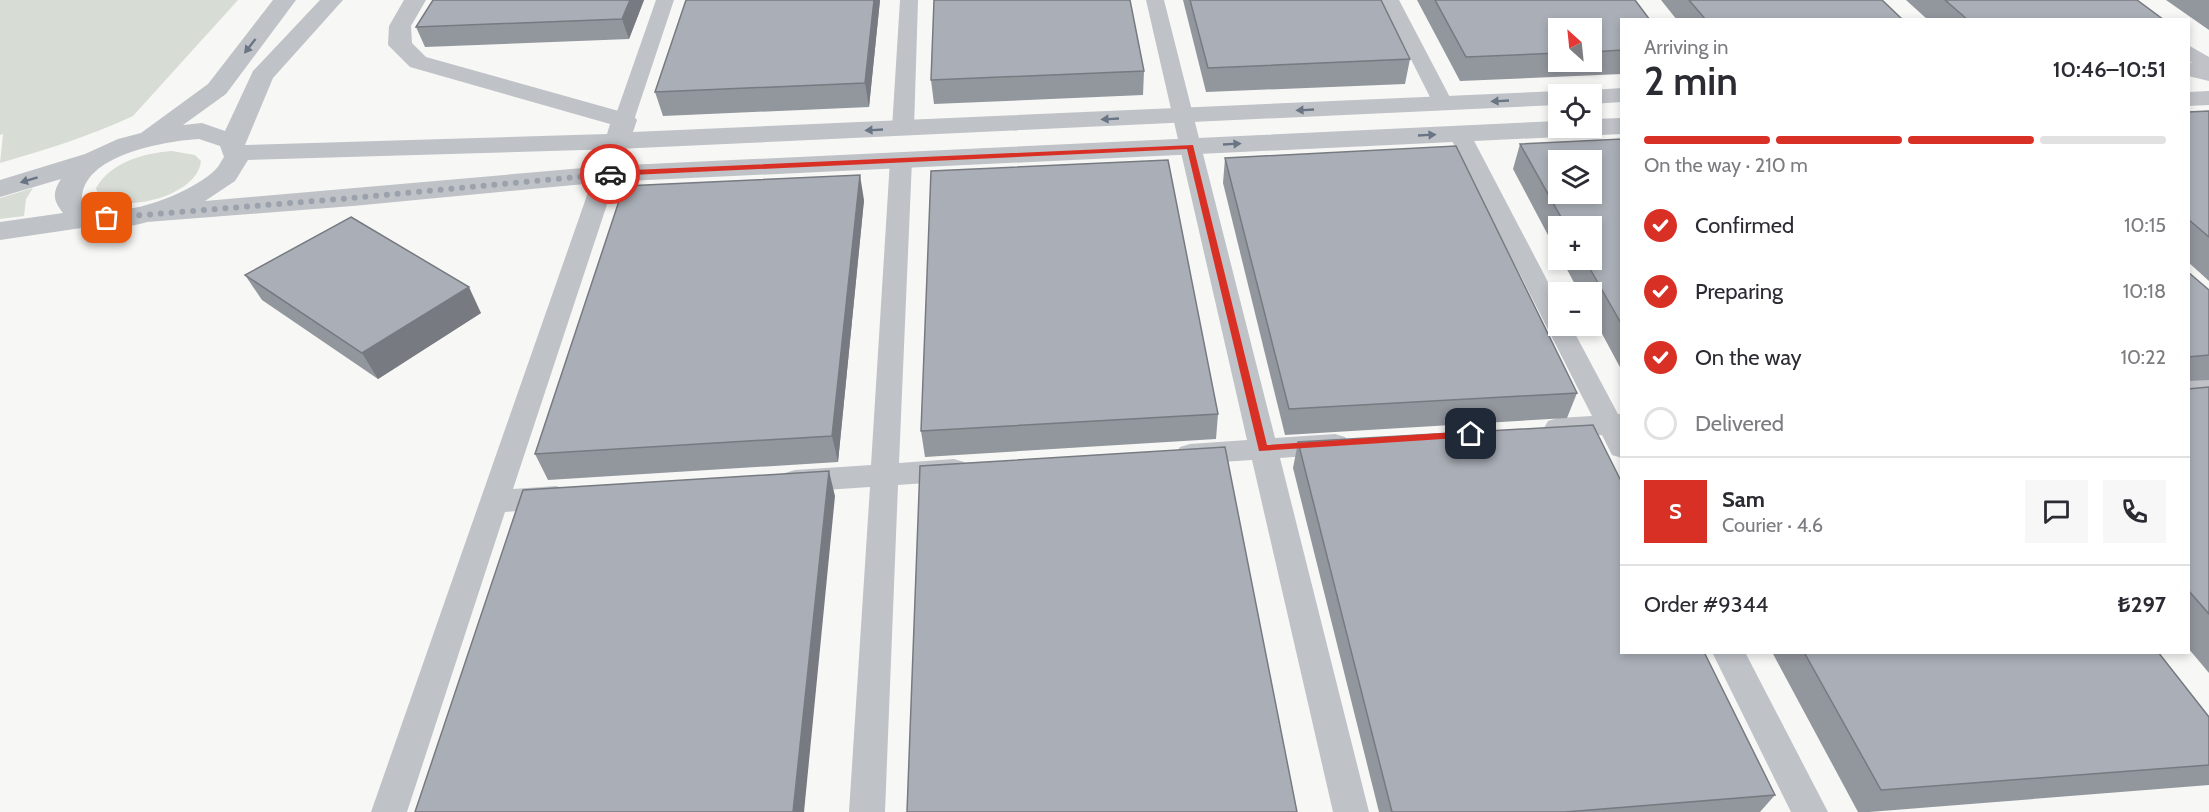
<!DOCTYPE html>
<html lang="en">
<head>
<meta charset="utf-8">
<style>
  :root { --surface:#fff; --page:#f7f7f7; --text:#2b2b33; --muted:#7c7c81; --line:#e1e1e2; --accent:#d93025 }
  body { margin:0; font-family:Cabin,sans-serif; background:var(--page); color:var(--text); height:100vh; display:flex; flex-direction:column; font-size:22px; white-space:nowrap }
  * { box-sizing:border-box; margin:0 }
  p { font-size:20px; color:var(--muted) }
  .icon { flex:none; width:33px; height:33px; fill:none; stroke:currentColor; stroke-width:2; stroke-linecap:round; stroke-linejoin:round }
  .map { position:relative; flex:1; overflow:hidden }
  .details { position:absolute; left:1620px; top:18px; width:570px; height:636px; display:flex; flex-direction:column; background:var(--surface); border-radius:0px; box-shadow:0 3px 9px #0003 }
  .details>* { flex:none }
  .needle { width:39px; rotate:333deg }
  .buttons { position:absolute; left:1548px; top:18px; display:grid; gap:12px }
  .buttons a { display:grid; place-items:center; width:54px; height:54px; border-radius:0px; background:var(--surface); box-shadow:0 3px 9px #0003; font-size:30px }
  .pin { position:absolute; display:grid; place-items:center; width:51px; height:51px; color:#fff; margin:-26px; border-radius:12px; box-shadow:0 3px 9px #0006 }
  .courier { position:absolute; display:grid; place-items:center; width:60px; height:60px; margin:-30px; border:4px solid #d93025; border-radius:50%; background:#fff; color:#222; box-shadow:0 2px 8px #0007 }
  .headline em { font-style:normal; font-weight:600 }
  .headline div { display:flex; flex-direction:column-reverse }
  .headline { display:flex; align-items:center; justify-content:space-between; height:102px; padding:0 24px }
  h1 { font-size:39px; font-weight:600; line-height:45px }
  .bar { display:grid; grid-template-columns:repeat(4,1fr); gap:9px 6px; align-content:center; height:72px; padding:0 24px }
  .bar i { height:8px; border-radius:4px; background:var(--line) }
  .bar .on { background:var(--accent) }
  .bar p { grid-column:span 4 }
  .line { display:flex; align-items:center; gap:15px; padding:0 24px; border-top:2px solid var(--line) }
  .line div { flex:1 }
  .round { display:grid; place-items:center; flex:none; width:63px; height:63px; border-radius:0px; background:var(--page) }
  ol { padding:0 24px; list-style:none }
  li { display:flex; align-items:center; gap:18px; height:66px }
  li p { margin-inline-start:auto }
  li .icon { padding:6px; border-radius:50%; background:var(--accent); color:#fff; stroke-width:4 }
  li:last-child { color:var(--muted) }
  li i { width:33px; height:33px; border:3px solid var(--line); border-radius:50% }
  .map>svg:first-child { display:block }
  .green { fill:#d7dcd5 }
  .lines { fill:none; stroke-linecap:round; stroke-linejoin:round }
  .service { fill:#bfc2c7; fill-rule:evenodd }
  .tertiary { fill:#bfc2c7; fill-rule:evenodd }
  .wall { fill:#92969d; fill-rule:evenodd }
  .shaded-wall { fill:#777a80 }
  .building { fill:#aaafb7; stroke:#777a80; stroke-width:1.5; fill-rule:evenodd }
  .oneway { fill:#697484 }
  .route { fill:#d93025 }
  .done { stroke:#9ba2ac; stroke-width:6; stroke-dasharray:0 10.8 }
</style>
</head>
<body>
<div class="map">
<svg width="2209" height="812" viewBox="0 0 2209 812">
  <rect width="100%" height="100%" fill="#f7f8f5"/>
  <g class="green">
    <path d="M0 0H238L133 116C90 136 45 150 0 163L3 134 0 135Z"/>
    <path d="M172 151 195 155 201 161C198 196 122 215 98 195L96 188C111 162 144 153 172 151Z"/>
    <polygon points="33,188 26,199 24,216 0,219 0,198"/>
  </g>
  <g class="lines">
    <g class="service">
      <polygon points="656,0 674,0 634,120 631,124 624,126 617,124 614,120"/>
      <polygon points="900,0 918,0 914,128 910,132 903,134 896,132 892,128"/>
      <polygon points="1146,0 1164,0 1275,438 1335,434 1345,437 1349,444 1345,451 1335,454 1280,458 1369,812 1333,812 1252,460 1190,464 1180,461 1176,454 1180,447 1190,444 1247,440"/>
      <polygon points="1381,0 1399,0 1453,103 1450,107 1436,107 1433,103"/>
      <polygon points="2188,45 2209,57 2209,72 2202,70 2188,60"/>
      <polygon points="1459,127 1466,129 1470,133 1558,301 1558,326 1571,326 1618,414 1622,414 1622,458 1612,455 1602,435 1558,438 1548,435 1544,428 1548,421 1558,418 1592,416 1448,133 1452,129"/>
      <polygon points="617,135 625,136 628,141 513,489 556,486 566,489 570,497 566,505 556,508 505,512 407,812 371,812 606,141 609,136"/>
      <polygon points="901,153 909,155 912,160 899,463 954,459 964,462 968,470 964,478 954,481 898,485 885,812 849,812 870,487 795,492 785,489 781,481 785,473 795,470 871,465 890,160 893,155"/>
      <polygon points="2209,375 2209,393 2188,394 2188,376"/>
      <polygon points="1712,652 1745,652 1828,812 1791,812"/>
    </g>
    <g class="tertiary">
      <path d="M273 0H296L226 94 183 125 202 123 225 131 253 71 320 0H343L273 78 245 145 607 134 610 124 410 67 388 45 389 26 404 0H426L411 26 412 43 426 57 633 115 637 120 633 132 1558 91 1568 94H1558V105L617 149 248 160 235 181 205 201 606 166 1558 121V128H1592V119L1622 118V134L606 182 353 206 147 222C131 227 111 230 95 226L0 240V222L63 213C53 200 52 193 61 179L0 197V180L85 154 118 139 141 133 208 84ZM199 139 220 146 224 157C221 161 219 166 216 169 193 193 110 227 82 201 80 155 165 141 199 139Z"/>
      <polygon points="2188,62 2209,67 2209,81 2188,76"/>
      <polygon points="1622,88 1622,102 1592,104 1592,94 1581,94 1592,90"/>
      <polygon points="2209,91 2209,105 2188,106 2188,92"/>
    </g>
  </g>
  <g class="wall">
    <polygon points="433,0 644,0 629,39 425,47 416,27"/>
    <polygon points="686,0 880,0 869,107 663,116 655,92"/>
    <polygon points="1183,0 1381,0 1410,59 1405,84 1206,92"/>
    <path d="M1417 0H1635L1622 20V74L1460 81ZM1558 28H1592V62H1558Z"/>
    <polygon points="1661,0 1882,0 1903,20 1677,20"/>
    <polygon points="1906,0 2137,0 2164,20 1928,20"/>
    <polygon points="2166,0 2209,0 2209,30"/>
    <polygon points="1144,71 1143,95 934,104 931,80"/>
    <polygon points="2209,111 2209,281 2188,262 2188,112"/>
    <polygon points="1622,139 1622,371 1592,315 1592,292 1579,292 1562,260 1592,260 1592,226 1558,226 1558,254 1513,169 1520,144"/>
    <polygon points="1225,158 1577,393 1567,418 1285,435 1223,183"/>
    <polygon points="864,200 838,462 548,480 535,454"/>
    <polygon points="2188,272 2209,290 2209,380 2188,381"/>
    <polygon points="245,275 481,313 378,379 262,300"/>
    <polygon points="2209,387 2209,673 2188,648 2188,389"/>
    <polygon points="1218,414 1216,439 925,457 921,431"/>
    <polygon points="1298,442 1775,795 1760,812 1379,812 1293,468"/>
    <polygon points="1772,652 2158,652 2209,717 2209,785 1869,812 1858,812"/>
  </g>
  <g class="shaded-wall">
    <polygon points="630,0 644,0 629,39 622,19"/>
    <polygon points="874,0 880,0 869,107 865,83"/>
    <polygon points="860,175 864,200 838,462 832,436"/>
    <polygon points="469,287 481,313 378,379 362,353"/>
    <polygon points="829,471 835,496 804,812 793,812"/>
  </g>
  <g class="building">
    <polygon points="433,0 630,0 622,19 416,27"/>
    <polygon points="686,0 874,0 865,83 655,92"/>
    <polygon points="934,0 1130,0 1144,71 931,80"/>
    <polygon points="1190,0 1381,0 1410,59 1208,68"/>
    <polygon points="1435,0 1635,0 1650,20 1622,20 1622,50 1592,52 1592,28 1558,28 1558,53 1466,57"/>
    <polygon points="1689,0 1882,0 1903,20 1706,20"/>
    <polygon points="1945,0 2137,0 2164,20 1968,20"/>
    <polygon points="2209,111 2209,237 2188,219 2188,112"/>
    <path d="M1622 139V325L1585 260H1592V226H1566L1520 144ZM1558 160H1592V194H1558Z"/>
    <polygon points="1456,146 1577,393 1289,409 1225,158"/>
    <polygon points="1168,160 1218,414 921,431 931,171"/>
    <polygon points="860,175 832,436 535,454 624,186"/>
    <polygon points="351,217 469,287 362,353 245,275"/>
    <polygon points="2188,272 2209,290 2209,355 2188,357"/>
    <polygon points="2209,387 2209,614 2188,590 2188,389"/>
    <polygon points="1593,425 1622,483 1622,652 1704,652 1775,795 1565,812 1392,812 1298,442"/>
    <polygon points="1225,447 1297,812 907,812 920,466"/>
    <polygon points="829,471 793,812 415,812 523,490"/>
    <polygon points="1804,652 2158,652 2209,717 2209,765 1881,790"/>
  </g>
  <defs><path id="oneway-solid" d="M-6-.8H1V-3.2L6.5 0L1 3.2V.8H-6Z" transform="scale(1.5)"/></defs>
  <g class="oneway">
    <use href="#oneway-solid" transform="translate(250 46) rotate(128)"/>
    <use href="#oneway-solid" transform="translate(1500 101) rotate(177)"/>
    <use href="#oneway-solid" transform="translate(1305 110) rotate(177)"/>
    <use href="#oneway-solid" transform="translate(1110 119) rotate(177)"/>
    <use href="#oneway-solid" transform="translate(874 130) rotate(177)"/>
    <use href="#oneway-solid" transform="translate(1427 135) rotate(-3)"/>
    <use href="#oneway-solid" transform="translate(1232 144) rotate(-3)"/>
    <use href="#oneway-solid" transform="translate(29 180) rotate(163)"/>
  </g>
  <polygon class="route" points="1193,145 1267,445 1471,431 1476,434 1474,437 1259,451 1187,149 610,176 606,174 610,171"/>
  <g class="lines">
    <polyline class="done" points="107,218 353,198 610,174"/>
  </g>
</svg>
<div class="buttons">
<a><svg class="needle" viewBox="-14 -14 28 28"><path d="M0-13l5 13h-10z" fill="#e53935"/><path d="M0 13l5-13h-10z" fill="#7c7c81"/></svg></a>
<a><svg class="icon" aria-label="locate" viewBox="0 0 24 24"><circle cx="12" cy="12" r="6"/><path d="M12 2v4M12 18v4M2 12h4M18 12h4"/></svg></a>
<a><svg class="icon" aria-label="layers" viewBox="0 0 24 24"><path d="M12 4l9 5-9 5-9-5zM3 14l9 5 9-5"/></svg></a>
<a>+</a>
<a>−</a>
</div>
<div class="pin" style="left:107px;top:218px;background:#ea580c"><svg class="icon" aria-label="bag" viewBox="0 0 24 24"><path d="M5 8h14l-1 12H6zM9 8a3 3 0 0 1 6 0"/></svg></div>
<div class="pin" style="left:1471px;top:434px;background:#1f2937"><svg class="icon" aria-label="home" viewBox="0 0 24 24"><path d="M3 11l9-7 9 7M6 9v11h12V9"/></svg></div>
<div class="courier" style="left:610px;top:174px"><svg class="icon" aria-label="car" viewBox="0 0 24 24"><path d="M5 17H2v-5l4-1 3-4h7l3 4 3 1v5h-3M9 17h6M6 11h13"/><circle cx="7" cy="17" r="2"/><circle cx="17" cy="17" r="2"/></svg></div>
<section class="details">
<div class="headline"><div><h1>2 min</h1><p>Arriving in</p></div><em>10:46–10:51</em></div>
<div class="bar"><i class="on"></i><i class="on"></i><i class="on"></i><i></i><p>On the way · 210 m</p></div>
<ol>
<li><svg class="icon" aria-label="check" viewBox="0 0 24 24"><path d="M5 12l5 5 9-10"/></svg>Confirmed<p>10:15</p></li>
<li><svg class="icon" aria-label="check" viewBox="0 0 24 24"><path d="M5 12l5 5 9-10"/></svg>Preparing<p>10:18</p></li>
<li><svg class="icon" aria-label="check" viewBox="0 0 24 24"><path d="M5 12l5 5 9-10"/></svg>On the way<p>10:22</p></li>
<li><i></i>Delivered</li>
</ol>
<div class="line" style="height:108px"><b class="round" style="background:var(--accent);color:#fff">S</b><div><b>Sam</b><p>Courier · 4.6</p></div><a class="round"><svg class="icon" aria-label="chat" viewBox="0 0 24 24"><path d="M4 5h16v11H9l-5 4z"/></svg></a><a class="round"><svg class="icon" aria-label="phone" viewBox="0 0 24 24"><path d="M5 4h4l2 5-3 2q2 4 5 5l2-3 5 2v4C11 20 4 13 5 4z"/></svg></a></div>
<div class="line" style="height:78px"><div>Order #9344</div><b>₺297</b></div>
</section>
</div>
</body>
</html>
